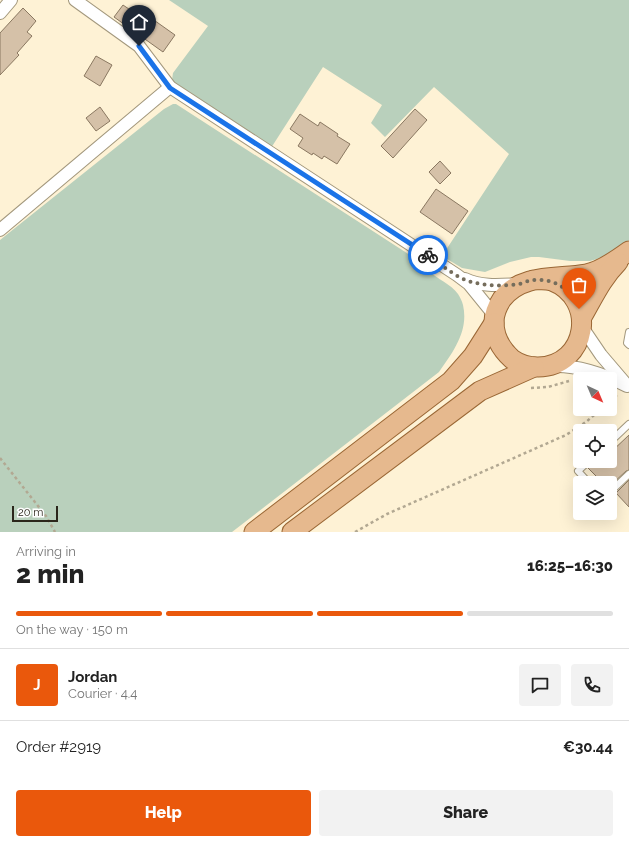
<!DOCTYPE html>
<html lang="en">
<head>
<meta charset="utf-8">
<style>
  :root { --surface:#fff; --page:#f2f2f2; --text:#222; --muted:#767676; --line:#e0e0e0; --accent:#ea580c }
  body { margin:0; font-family:Raleway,sans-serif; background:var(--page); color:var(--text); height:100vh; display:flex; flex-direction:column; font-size:15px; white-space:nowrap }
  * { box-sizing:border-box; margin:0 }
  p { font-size:13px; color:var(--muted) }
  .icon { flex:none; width:22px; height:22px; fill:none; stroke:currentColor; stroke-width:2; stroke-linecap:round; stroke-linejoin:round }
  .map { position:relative; height:532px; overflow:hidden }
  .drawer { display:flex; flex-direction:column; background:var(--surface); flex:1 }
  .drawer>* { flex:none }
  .needle { width:26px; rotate:136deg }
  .buttons { position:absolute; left:573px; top:372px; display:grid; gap:8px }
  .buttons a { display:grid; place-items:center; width:44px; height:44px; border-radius:4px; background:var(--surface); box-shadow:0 4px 16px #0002; font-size:20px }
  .scale { position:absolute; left:12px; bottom:10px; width:46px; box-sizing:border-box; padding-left:4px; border:2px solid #2b261b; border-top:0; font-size:11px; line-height:14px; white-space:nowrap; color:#2b261b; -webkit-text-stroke:3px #fff; paint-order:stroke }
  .pin { position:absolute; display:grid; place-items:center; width:34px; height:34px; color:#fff; margin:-41px -17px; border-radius:50% 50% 50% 0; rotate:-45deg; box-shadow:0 0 4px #0007 }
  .pin .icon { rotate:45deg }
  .courier { position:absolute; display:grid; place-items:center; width:40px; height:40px; margin:-20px; border:3px solid #1a73e8; border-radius:50%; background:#fff; color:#222; box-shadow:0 1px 5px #0007 }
  .head em { font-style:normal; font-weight:800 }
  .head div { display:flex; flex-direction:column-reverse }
  .head { display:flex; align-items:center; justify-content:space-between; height:68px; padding:0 16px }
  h1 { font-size:26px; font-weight:800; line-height:30px }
  .bar { display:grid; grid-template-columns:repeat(4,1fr); gap:6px 4px; align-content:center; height:48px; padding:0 16px }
  .bar i { height:5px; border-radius:3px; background:var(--line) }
  .bar .current { background:var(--accent) }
  .bar p { grid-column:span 4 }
  .line { display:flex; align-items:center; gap:10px; padding:0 16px; border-top:1px solid var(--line) }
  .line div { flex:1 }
  .round { display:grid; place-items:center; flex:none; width:42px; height:42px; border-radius:4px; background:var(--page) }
  .primary-button { display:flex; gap:8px; margin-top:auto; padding:8px 16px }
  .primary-button a { flex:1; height:46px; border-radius:4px; background:var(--accent); color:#fff; font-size:16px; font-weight:800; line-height:46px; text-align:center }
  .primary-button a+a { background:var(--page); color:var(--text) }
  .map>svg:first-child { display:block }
  .green { fill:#b9d0bc }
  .building { fill:#d5c1a8; stroke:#8a7861 }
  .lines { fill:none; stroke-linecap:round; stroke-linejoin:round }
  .lane-casing { stroke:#a3987d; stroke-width:8 }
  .street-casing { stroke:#a3987d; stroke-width:14 }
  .primary-casing { stroke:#9a6735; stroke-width:21 }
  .path { stroke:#b2a892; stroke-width:2.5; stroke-dasharray:3 3; stroke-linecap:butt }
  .lane { stroke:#fff; stroke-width:6 }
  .street { stroke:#fff; stroke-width:12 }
  .primary { stroke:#e6b98e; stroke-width:19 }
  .done { stroke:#756d5c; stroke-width:4; stroke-dasharray:0 7.2 }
  .route { stroke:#1a73e8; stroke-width:5 }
</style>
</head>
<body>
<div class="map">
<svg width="629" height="532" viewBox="0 0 629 532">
  <rect width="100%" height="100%" fill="#fef2d5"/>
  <g class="green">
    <polygon points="169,0 629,0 629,240 616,250 597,259 590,261 570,261 539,257 531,257 510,262 485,272 462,268 442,256 509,154 434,87 385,137 371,123 382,105 323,67 271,148 176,87 172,80 173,73 208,26"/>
    <path d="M173 104H176L430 268 429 271C437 279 451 284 458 294 460 297 462 301 463 305 469 331 453 352 439 372L232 532H0V240L164 109Z"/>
  </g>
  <g class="building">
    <polygon points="123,5 148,22 151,18 175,35 163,52 114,17"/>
    <polygon points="23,8 36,21 27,32 32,36 17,53 19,55 0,75 0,33"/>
    <polygon points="96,56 112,65 100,86 84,76"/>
    <polygon points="100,107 110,121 96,131 86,118"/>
    <polygon points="415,109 427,120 393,158 381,146"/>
    <polygon points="300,114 318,126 320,122 338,134 337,136 350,144 337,164 324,156 322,159 313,153 312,155 298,146 303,138 290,129"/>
    <polygon points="440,161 451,173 440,184 429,172"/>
    <polygon points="436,189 468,211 452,234 420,212"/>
    <polygon points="629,435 629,470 626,471 610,486 610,483 606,483 603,479 601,481 588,468 593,461 610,461 610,453"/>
    <polygon points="629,480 629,507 616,493"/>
  </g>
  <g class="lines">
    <g class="lane-casing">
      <g id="lane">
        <polyline points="629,332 627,343 629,345"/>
        <polyline points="610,442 629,424"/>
        <polyline points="589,461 578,471 589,483"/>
        <polyline points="610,492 629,474"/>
      </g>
    </g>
    <g class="street-casing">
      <g id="street">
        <polyline points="75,0 139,46 170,87 457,275 469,284 495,316"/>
        <polyline points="0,13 11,0"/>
        <polyline points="0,230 170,87"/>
        <path d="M465 279C482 287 500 285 518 284"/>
        <polyline points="582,327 601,355 624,382"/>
        <path d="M552 366C579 365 604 374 627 386"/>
      </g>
    </g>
    <g class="primary-casing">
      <g id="primary">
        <path d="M533 280C539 280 546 279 552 281 598 299 588 366 538 367 529 367 519 364 512 359 501 349 494 337 494 322 494 314 498 305 502 299 522 273 557 279 586 274 599 272 618 259 629 251"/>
        <path d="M582 317C593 298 602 278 618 262"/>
        <polyline points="254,532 451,381 473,356 494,323"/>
        <polyline points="292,532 480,391 534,367"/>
      </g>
    </g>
    <g class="path">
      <polyline points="531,388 548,387 569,381"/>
      <polyline points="610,401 617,395"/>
      <polyline points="0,458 46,516 55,532"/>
      <polyline points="355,532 387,514 566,435 586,422 601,409"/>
    </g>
    <use href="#lane" class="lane"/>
    <use href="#street" class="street"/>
    <use href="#primary" class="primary"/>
  </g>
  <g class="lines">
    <path class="done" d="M428 255C442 265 458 280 476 283 489 286 505 286 519 284 524 283 529 280 534 280 554 278 573 290 579 309"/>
    <polyline class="route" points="139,46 170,88 428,255"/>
  </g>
</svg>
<div class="buttons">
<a><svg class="needle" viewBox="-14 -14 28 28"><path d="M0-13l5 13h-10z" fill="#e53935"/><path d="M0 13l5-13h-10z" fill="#767676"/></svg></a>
<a><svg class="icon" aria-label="locate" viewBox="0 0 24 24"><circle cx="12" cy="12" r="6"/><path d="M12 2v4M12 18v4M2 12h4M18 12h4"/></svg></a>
<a><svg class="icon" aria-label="layers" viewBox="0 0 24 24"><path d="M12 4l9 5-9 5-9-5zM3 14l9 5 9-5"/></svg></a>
</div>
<div class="scale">20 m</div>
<div class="pin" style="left:579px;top:309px;background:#ea580c"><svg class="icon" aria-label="bag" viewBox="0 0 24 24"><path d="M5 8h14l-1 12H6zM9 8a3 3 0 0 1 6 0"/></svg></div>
<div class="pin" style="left:139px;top:46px;background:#1f2937"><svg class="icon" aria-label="home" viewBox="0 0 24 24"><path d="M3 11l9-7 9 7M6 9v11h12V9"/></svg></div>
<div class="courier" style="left:428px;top:255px"><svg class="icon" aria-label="bike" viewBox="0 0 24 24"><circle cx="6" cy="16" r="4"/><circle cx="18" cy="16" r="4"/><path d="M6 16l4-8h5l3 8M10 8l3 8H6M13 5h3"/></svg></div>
</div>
<section class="drawer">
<div class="head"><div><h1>2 min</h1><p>Arriving in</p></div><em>16:25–16:30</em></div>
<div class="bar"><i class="current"></i><i class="current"></i><i class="current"></i><i></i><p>On the way · 150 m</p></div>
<div class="line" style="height:72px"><b class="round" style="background:var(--accent);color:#fff">J</b><div><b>Jordan</b><p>Courier · 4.4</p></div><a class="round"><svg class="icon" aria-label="chat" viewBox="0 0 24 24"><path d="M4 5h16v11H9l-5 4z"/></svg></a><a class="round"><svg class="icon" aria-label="phone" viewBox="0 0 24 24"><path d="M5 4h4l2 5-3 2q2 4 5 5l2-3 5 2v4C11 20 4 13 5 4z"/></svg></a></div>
<div class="line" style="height:52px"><div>Order #2919</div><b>€30.44</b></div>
<div class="primary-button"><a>Help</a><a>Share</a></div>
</section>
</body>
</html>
